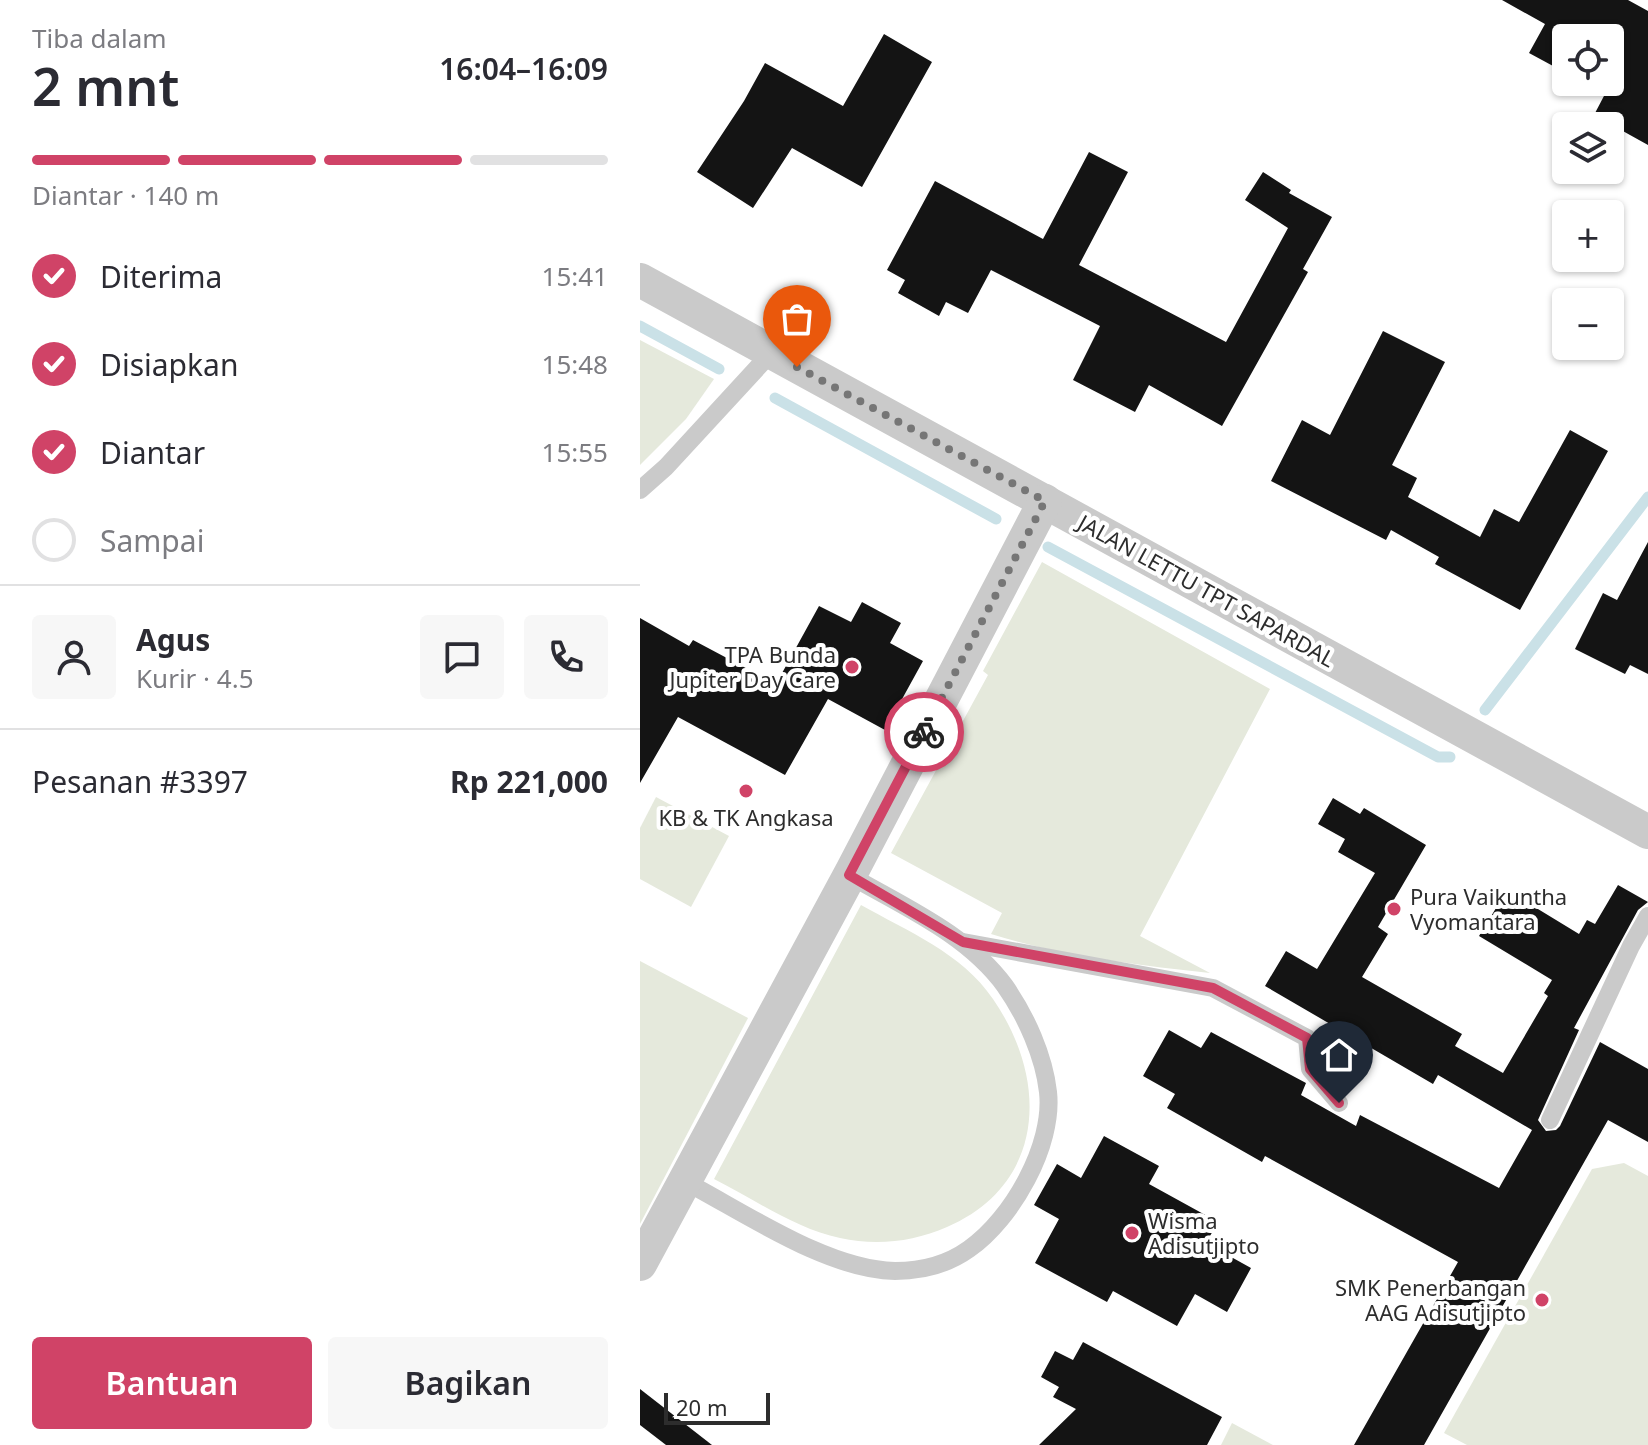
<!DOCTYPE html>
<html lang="id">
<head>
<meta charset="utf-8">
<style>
  :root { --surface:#fff; --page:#f7f7f7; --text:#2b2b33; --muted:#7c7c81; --line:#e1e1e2; --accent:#d04367 }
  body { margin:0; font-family:"Noto Sans",sans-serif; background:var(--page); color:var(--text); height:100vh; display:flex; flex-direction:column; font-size:30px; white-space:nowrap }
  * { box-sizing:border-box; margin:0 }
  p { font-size:26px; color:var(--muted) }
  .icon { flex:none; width:44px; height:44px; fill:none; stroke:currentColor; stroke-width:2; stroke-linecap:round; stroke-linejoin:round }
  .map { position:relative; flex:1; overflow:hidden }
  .sheet { display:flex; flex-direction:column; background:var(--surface); width:640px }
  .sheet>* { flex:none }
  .controls { position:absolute; left:912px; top:24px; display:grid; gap:16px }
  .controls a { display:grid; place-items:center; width:72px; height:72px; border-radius:8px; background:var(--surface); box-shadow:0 2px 6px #0004; font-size:40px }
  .scale { position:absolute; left:24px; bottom:20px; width:106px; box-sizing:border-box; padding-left:8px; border:4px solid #2d2d2d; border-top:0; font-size:22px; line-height:28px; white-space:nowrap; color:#2d2d2d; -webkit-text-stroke:6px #fff; paint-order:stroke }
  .pin { position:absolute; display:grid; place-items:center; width:68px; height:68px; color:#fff; margin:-82px -34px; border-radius:50% 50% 50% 0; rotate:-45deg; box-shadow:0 0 8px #0007 }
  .pin .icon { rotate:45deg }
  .courier { position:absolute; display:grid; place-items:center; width:80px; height:80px; margin:-40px; border:6px solid #d04367; border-radius:50%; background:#fff; color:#222; box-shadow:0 2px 10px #0007 }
  .overview em { font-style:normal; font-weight:600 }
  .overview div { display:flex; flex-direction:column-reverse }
  .overview { display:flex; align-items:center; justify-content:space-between; height:136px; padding:0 32px }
  h1 { font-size:52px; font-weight:600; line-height:60px }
  .bar { display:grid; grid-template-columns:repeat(4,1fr); gap:12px 8px; align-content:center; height:96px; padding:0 32px }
  .bar i { height:10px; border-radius:6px; background:var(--line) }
  .bar .on { background:var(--accent) }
  .bar p { grid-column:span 4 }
  .line { display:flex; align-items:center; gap:20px; padding:0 32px; border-top:2px solid var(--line) }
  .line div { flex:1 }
  .round { display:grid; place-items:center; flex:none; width:84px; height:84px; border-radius:8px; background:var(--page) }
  ol { padding:0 32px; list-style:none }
  li { display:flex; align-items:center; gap:24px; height:88px }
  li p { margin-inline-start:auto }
  li .icon { padding:8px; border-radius:50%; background:var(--accent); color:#fff; stroke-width:4 }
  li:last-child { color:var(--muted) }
  li i { width:44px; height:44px; border:4px solid var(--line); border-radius:50% }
  .button { display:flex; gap:16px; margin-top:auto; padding:16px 32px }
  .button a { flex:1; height:92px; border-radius:8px; background:var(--accent); color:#fff; font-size:32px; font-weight:600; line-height:92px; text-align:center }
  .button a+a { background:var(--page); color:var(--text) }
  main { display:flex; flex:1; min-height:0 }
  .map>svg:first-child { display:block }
  .green { fill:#e5e9dc }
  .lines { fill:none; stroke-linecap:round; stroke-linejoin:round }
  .stream { stroke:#cae1e7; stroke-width:11 }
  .building { fill:#141414 }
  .service { stroke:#cacaca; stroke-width:18 }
  .minor { stroke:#cacaca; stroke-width:34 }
  .done { stroke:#767676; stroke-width:8; stroke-dasharray:0 14.4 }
  .route { stroke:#d04367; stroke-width:10 }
  .poi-dot { fill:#d04367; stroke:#fff; stroke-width:3 }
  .labels { text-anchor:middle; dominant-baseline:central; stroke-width:8; stroke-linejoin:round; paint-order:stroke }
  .street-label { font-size:22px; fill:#2d2d2d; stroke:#fff }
  .poi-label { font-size:22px; fill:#2d2d2d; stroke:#fff; text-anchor:end }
</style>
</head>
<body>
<main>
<section class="sheet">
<div class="overview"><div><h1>2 mnt</h1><p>Tiba dalam</p></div><em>16:04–16:09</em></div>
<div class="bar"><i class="on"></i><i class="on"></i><i class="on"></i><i></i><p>Diantar · 140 m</p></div>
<ol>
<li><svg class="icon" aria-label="check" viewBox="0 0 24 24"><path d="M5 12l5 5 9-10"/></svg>Diterima<p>15:41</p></li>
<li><svg class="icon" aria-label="check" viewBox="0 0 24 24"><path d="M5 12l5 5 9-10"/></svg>Disiapkan<p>15:48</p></li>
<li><svg class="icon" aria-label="check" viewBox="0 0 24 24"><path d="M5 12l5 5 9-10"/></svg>Diantar<p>15:55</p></li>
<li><i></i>Sampai</li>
</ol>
<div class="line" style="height:144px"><a class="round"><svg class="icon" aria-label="person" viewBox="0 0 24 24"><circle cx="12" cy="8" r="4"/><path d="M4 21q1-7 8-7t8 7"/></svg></a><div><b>Agus</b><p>Kurir · 4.5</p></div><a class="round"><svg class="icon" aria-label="chat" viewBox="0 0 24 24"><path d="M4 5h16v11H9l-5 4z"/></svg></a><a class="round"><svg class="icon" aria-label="phone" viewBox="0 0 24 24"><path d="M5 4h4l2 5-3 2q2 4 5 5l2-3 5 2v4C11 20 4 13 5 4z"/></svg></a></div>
<div class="line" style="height:104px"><div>Pesanan #3397</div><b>Rp 221,000</b></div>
<div class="button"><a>Bantuan</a><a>Bagikan</a></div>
</section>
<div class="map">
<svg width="1008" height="1445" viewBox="0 0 1008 1445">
  <rect width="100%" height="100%" fill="#fff"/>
  <g class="green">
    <polygon points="0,340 74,379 46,419 0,465"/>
    <path d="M402 562 630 689 500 936 570 973C496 965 422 956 351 934L362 913 251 853 348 675 343 671Z"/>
    <polygon points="16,797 89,836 51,907 0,879 0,828"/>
    <path d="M221 905C267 931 322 953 353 999 409 1080 406 1184 307 1227 273 1242 236 1246 200 1238 156 1229 114 1199 74 1179Z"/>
    <polygon points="0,961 108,1018 0,1224"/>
    <polygon points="984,1163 1008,1176 1008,1445 827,1445 804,1433 952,1169"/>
    <polygon points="592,1423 633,1445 581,1445"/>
  </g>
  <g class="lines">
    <g class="stream">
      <polyline points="0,326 79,369"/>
      <polyline points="135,398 356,519"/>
      <polyline points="408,547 798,757 810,757"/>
      <polyline points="845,710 1008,497"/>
    </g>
  </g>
  <g class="building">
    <polygon points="862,0 988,0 1008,11 1008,145 954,115 965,94 943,82 970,82 970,38 926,38 926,73 889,53 905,24"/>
    <polygon points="244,34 292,62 222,187 152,148 113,208 57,172 104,101 125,63 203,106"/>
    <polygon points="449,152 488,172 439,265 586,342 648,228 605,200 623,172 651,190 649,193 692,217 663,269 668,272 582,426 509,385 495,412 433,380 460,326 351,270 328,313 306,302 299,316 258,293 265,280 247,270 295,181 403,239"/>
    <polygon points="743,331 805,362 752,465 777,478 768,497 840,537 854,509 879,522 930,430 968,451 880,610 795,564 799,557 751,530 746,540 631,481 662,420 690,435"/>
    <polygon points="1008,542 1008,674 990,665 985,674 935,649 963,593 977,600"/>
    <polygon points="222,602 261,623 250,643 283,661 245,730 188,699 145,775 38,717 0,783 0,618 49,646 53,640 136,684 179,606 211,622"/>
    <polygon points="693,798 720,814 724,808 786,845 738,927 748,934 722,977 822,1034 815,1046 863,1073 908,996 904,993 912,980 839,936 867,890 939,934 947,920 955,924 978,885 1008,902 998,910 934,1028 939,1030 898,1120 906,1131 916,1130 920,1126 960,1042 1008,1069 1008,1142 968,1120 784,1445 714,1445 818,1262 625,1156 622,1162 527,1108 535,1094 503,1076 529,1030 561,1048 571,1032 666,1083 661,1095 716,1126 720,1115 859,1188 892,1130 798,1075 793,1084 625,986 646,951 677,969 735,873 698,852 705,839 678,824"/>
    <polygon points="464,1136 519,1166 509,1184 578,1222 566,1243 611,1268 587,1312 555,1294 537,1326 473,1291 467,1302 395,1263 419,1219 394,1205 417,1164 441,1178"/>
    <polygon points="443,1342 582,1417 567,1445 399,1445 436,1409 413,1397 419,1387 401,1377 415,1351 433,1360"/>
    <polygon points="0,1389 72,1445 26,1445 0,1425"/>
  </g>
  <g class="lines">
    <g class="service">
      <polyline points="0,490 26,467 131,353"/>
      <polyline points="323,942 573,988 667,1038 670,1069 699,1103"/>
      <polyline points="910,1120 991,946 1008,916"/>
      <path d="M46 1182C105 1213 188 1270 255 1271 282 1271 308 1264 329 1249 372 1219 414 1145 408 1092 404 1056 386 1016 365 986 327 934 264 907 209 875"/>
    </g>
    <g class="minor">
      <polyline points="0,280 1008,832"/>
      <polyline points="0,1264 212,871 405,501"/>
    </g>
  </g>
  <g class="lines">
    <polyline class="done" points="157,367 405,501 284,732"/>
    <polyline class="route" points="284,732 209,875 323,942 573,988 667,1038 670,1069 699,1103"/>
  </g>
  <g class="poi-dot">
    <circle cx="212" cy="667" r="8"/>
    <circle cx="106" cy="791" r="8"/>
    <circle cx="754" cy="909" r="8"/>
    <circle cx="492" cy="1233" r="8"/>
    <circle cx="902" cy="1300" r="8"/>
  </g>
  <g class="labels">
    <g class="street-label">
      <text transform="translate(567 590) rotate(29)">JALAN LETTU TPT SAPARDAL</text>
    </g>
    <g class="poi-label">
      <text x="196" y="654">TPA Bunda<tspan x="196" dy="25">Jupiter Day Care</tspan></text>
      <text x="106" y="817" text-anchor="middle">KB &amp; TK Angkasa</text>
      <text x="770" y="896" text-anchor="start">Pura Vaikuntha<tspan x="770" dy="25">Vyomantara</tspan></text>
      <text x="508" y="1220" text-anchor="start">Wisma<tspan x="508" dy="25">Adisutjipto</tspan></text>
      <text x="886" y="1287">SMK Penerbangan<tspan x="886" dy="25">AAG Adisutjipto</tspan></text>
    </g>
  </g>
</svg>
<div class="controls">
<a><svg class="icon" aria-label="locate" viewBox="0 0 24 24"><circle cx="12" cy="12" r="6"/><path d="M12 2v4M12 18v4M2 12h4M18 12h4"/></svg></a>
<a><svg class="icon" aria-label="layers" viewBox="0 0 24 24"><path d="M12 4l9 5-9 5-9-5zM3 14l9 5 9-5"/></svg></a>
<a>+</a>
<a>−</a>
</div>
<div class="scale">20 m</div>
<div class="pin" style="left:157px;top:367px;background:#ea580c"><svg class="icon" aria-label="bag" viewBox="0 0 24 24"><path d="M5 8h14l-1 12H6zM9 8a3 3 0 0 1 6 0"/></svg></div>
<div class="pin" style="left:699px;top:1103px;background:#1f2937"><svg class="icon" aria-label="home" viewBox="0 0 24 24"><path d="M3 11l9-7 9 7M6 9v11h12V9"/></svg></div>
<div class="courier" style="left:284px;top:732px"><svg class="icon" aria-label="bike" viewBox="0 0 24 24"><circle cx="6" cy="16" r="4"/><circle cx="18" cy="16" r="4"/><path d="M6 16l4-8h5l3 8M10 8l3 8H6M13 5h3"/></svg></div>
</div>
</main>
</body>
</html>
